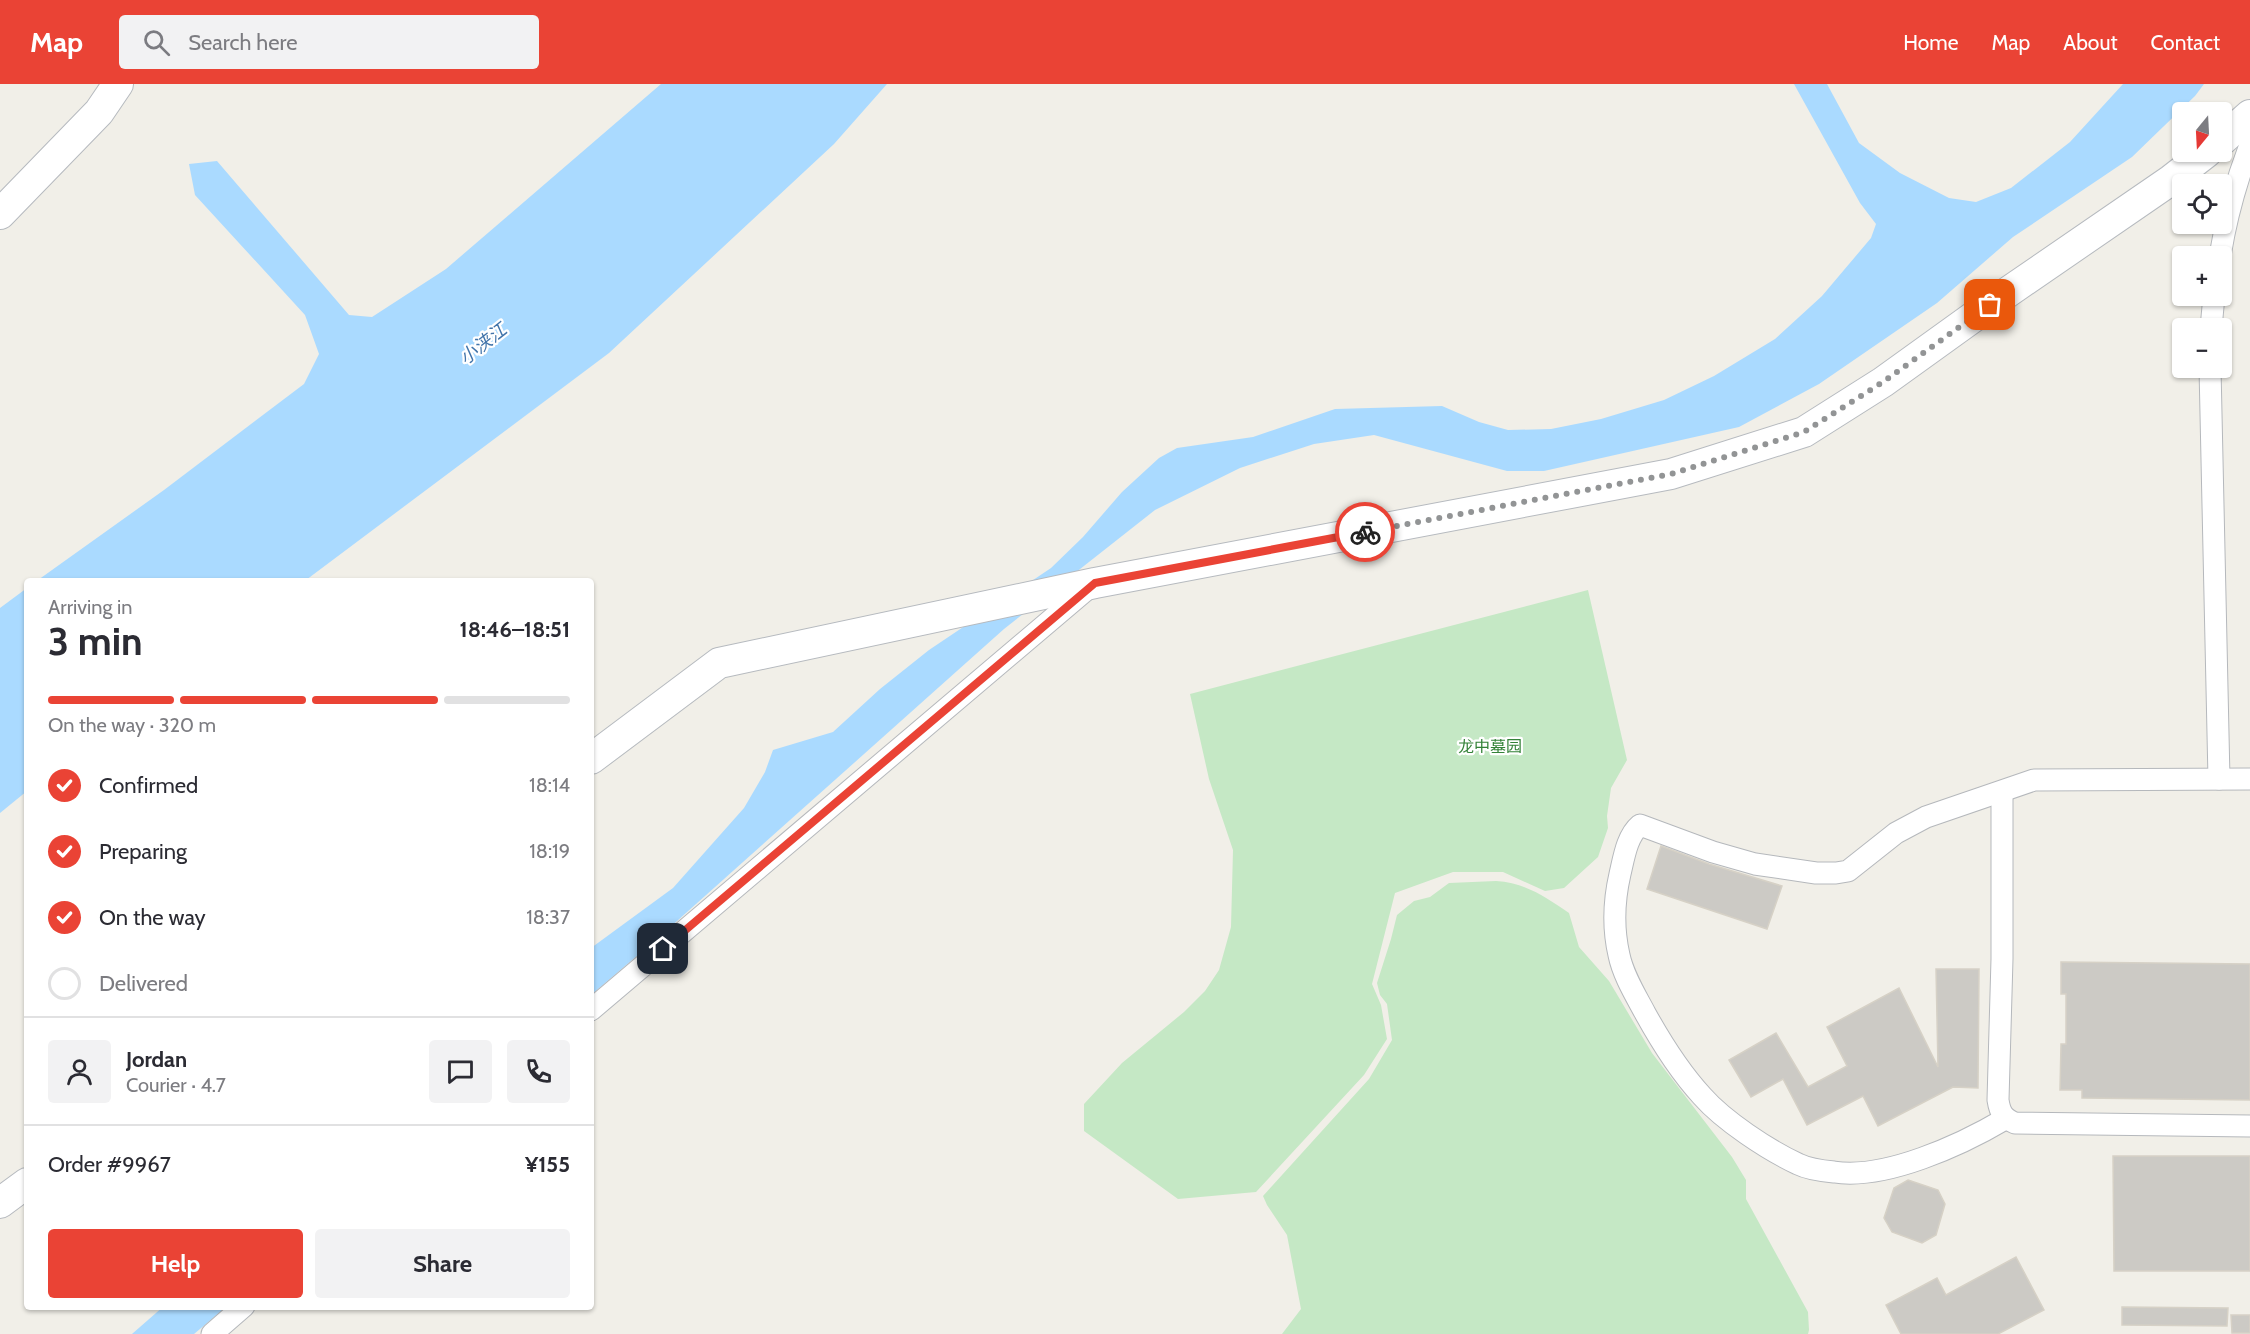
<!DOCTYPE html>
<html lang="en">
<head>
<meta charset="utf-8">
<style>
  :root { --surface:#fff; --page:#f2f2f3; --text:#2b2b33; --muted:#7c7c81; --line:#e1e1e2; --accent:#ea4335 }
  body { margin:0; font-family:Cabin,"Noto Sans SC",sans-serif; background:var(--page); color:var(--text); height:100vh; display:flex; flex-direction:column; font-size:22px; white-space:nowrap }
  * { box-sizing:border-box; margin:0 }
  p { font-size:20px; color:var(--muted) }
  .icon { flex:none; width:33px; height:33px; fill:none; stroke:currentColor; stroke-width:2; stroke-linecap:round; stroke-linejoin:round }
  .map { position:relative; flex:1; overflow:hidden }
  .panel { position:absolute; left:24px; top:494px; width:570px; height:732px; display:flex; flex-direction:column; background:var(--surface); border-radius:6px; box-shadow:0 2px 4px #0004 }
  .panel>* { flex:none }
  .needle { width:39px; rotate:198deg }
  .controls { position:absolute; left:2172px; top:18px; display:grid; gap:12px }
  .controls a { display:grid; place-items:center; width:60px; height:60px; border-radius:6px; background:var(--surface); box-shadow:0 2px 4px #0004; font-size:30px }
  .pin { position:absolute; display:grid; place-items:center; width:51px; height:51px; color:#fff; margin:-26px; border-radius:12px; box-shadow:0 3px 9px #0006 }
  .courier { position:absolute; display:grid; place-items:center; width:60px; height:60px; margin:-30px; border:4px solid #ea4335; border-radius:50%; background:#fff; color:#222; box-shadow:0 2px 8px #0007 }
  .overview em { font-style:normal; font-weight:800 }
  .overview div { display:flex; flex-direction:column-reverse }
  .overview { display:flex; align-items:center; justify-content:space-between; height:102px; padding:0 24px }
  h1 { font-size:39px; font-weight:800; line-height:45px }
  .bar { display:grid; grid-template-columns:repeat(4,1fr); gap:9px 6px; align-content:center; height:72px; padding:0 24px }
  .bar i { height:8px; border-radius:4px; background:var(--line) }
  .bar .current { background:var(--accent) }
  .bar p { grid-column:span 4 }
  .line { display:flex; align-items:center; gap:15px; padding:0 24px; border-top:2px solid var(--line) }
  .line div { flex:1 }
  .round { display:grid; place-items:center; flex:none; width:63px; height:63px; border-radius:6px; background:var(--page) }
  ol { padding:0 24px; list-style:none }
  li { display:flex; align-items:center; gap:18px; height:66px }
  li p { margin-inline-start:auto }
  li .icon { padding:6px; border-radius:50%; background:var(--accent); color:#fff; stroke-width:4 }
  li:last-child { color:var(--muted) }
  li i { width:33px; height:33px; border:3px solid var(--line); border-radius:50% }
  .button { display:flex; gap:12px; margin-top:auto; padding:12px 24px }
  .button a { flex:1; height:69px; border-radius:6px; background:var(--accent); color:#fff; font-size:24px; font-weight:800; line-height:69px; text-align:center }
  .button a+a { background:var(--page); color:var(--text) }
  header { display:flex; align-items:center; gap:36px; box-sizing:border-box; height:84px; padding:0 30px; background:var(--accent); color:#fff }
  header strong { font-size:28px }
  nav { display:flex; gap:33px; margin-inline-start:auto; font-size:21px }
  .search { width:420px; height:54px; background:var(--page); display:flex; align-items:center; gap:15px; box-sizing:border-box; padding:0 21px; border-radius:6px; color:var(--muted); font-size:22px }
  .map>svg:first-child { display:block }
  .green { fill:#c5e8c5 }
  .water { fill:#aadaff }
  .building { fill:#cccac5; stroke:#d6d1c6; stroke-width:1.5 }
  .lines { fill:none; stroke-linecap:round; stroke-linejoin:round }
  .street-casing { stroke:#b5b8bc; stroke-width:23 }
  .secondary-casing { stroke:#b6babf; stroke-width:32 }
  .street { stroke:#fff; stroke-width:21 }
  .secondary { stroke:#fff; stroke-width:30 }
  .done { stroke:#929495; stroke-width:6; stroke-dasharray:0 10.8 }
  .route { stroke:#ea4335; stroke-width:8 }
  .labels { text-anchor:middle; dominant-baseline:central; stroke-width:4.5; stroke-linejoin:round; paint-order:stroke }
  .park-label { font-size:16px; fill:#348238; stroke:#fff }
  .water-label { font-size:18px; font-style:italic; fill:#4174aa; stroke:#fff }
</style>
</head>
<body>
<header>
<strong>Map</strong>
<div class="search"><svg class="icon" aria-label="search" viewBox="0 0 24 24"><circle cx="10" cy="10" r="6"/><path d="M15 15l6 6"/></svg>Search here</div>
<nav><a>Home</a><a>Map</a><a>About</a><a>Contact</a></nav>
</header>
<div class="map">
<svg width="2250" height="1250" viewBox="0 0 2250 1250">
  <rect width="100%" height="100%" fill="#f1efe8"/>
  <g class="green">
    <polygon points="1588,506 1627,676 1611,704 1607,732 1608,744 1598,773 1564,804 1545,807 1503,788 1453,788 1395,809 1372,900 1381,921 1387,955 1364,991 1256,1108 1178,1115 1084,1047 1084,1020 1122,979 1184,928 1205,907 1219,886 1231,843 1233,766 1209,695 1190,610"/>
    <path d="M1496 797C1526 799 1545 813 1569 829L1579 863 1609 897 1652 969 1732 1073 1746 1096V1115L1808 1228 1809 1246 1808 1250H1282L1301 1225 1287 1151 1267 1121 1263 1112 1369 995 1392 956 1387 920 1380 911 1377 899 1391 855 1397 831 1414 817 1430 813 1449 799Z"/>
  </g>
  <g class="water">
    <polygon points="661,0 887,0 834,60 609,269 306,496 38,496 164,406 304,300 319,270 305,231 195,111 189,80 217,77 349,231 372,233 446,185"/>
    <polygon points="1794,0 1827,0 1859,59 1900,89 1949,114 1976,118 2011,104 2070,58 2123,0 2204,0 2195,12 2132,73 2013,153 1937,219 1819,300 1739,343 1544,387 1507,387 1374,351 1314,360 1240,384 1155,426 1004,545 658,854 591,911 591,864 673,804 744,724 765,688 773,666 833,648 880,605 929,566 1051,484 1083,453 1122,408 1159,374 1177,364 1253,353 1335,325 1442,322 1479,338 1508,346 1551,345 1601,335 1664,316 1714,292 1775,255 1822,212 1871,154 1876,140 1860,119"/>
    <polygon points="27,504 27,707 0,729 0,524"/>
    <polygon points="164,1222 226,1222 226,1223 194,1250 132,1250"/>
  </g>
  <g class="building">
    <polygon points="1661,762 1709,780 1782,802 1767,845 1647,805"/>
    <polygon points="2061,878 2250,880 2250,1016 2082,1014 2082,1006 2060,1006 2061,960 2066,960 2066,910 2061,910"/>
    <polygon points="1936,885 1979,885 1978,1004 1953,1003 1878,1042 1863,1012 1807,1041 1783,995 1751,1013 1729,976 1776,949 1808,1003 1847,982 1827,943 1899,904 1938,983"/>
    <polygon points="2113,1072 2250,1072 2250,1187 2114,1187"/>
    <polygon points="1908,1096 1938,1106 1945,1120 1936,1151 1922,1159 1892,1148 1884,1134 1894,1104"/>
    <polygon points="2016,1173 2044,1226 1998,1250 1901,1250 1886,1221 1937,1194 1946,1211"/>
    <polygon points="2122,1223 2228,1224 2227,1242 2122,1241"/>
    <polygon points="2231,1231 2250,1231 2250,1249 2232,1249"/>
  </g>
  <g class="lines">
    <g class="street-casing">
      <g id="street">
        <path d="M2220 172C2226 134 2236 98 2250 61"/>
        <polyline points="2211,244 2214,212"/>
        <polyline points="2210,284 2219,695"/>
        <path d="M2002 708V875L1998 1016C2000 1029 2003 1034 2015 1039L2250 1042"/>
        <polyline points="591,926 1092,501"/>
        <path d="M2005 1035C1961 1061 1885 1096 1834 1088 1823 1087 1808 1085 1798 1080 1768 1066 1724 1037 1702 1012 1679 987 1661 958 1645 929 1636 912 1623 891 1619 871 1613 845 1614 816 1620 790 1624 773 1627 752 1640 741L1713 768 1755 780 1816 789H1836L1848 787 1896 749 1926 733 2034 696 2250 695"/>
        <polyline points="212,1250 244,1222"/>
      </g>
    </g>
    <g class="secondary-casing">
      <g id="secondary">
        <polyline points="2222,56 2250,31"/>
        <polyline points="0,130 99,28 118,0"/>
        <polyline points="591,675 719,579 1095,499 1671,390 1804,348 1883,298 2008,208 2171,96 2207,68"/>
        <polyline points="0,1119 27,1099"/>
      </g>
    </g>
    <use href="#street" class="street"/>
    <use href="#secondary" class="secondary"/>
  </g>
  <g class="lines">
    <polyline class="done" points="1365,448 1671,390 1804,348 1883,298 1990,221"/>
    <polyline class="route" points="663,865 1095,499 1365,448"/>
  </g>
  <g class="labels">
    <g class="park-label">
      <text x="1490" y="662">龙中墓园</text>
    </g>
    <g class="water-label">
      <text transform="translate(483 260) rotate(-38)">小浃江</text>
    </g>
  </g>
</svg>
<div class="controls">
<a><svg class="needle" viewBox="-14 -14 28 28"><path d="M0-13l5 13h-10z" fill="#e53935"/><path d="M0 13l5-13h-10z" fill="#7c7c81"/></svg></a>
<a><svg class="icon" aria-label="locate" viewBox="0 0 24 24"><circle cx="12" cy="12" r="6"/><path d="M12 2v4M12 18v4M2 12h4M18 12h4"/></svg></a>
<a>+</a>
<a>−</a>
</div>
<div class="pin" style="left:1990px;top:221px;background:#ea580c"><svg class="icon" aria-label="bag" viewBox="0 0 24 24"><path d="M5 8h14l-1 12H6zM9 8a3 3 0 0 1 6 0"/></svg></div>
<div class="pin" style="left:663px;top:865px;background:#1f2937"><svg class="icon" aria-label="home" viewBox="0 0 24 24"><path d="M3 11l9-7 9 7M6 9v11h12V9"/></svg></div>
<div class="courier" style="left:1365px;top:448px"><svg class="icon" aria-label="bike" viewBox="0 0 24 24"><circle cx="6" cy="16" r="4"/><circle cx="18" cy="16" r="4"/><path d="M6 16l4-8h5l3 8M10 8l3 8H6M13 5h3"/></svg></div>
<section class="panel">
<div class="overview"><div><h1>3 min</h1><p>Arriving in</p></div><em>18:46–18:51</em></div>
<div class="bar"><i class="current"></i><i class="current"></i><i class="current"></i><i></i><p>On the way · 320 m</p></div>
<ol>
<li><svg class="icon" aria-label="check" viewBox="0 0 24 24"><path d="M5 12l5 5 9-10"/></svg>Confirmed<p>18:14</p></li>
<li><svg class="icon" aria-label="check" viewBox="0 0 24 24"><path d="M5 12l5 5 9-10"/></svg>Preparing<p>18:19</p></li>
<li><svg class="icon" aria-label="check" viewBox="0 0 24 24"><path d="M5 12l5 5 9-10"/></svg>On the way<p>18:37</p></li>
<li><i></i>Delivered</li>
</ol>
<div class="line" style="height:108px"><a class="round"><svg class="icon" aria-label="person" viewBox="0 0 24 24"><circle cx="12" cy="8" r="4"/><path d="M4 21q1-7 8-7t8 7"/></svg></a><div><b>Jordan</b><p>Courier · 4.7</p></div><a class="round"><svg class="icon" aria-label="chat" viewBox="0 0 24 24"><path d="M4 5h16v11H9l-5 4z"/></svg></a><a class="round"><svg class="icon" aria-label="phone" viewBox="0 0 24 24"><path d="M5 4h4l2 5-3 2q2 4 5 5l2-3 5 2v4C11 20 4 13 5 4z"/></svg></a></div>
<div class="line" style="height:78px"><div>Order #9967</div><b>¥155</b></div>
<div class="button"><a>Help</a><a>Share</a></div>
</section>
</div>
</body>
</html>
